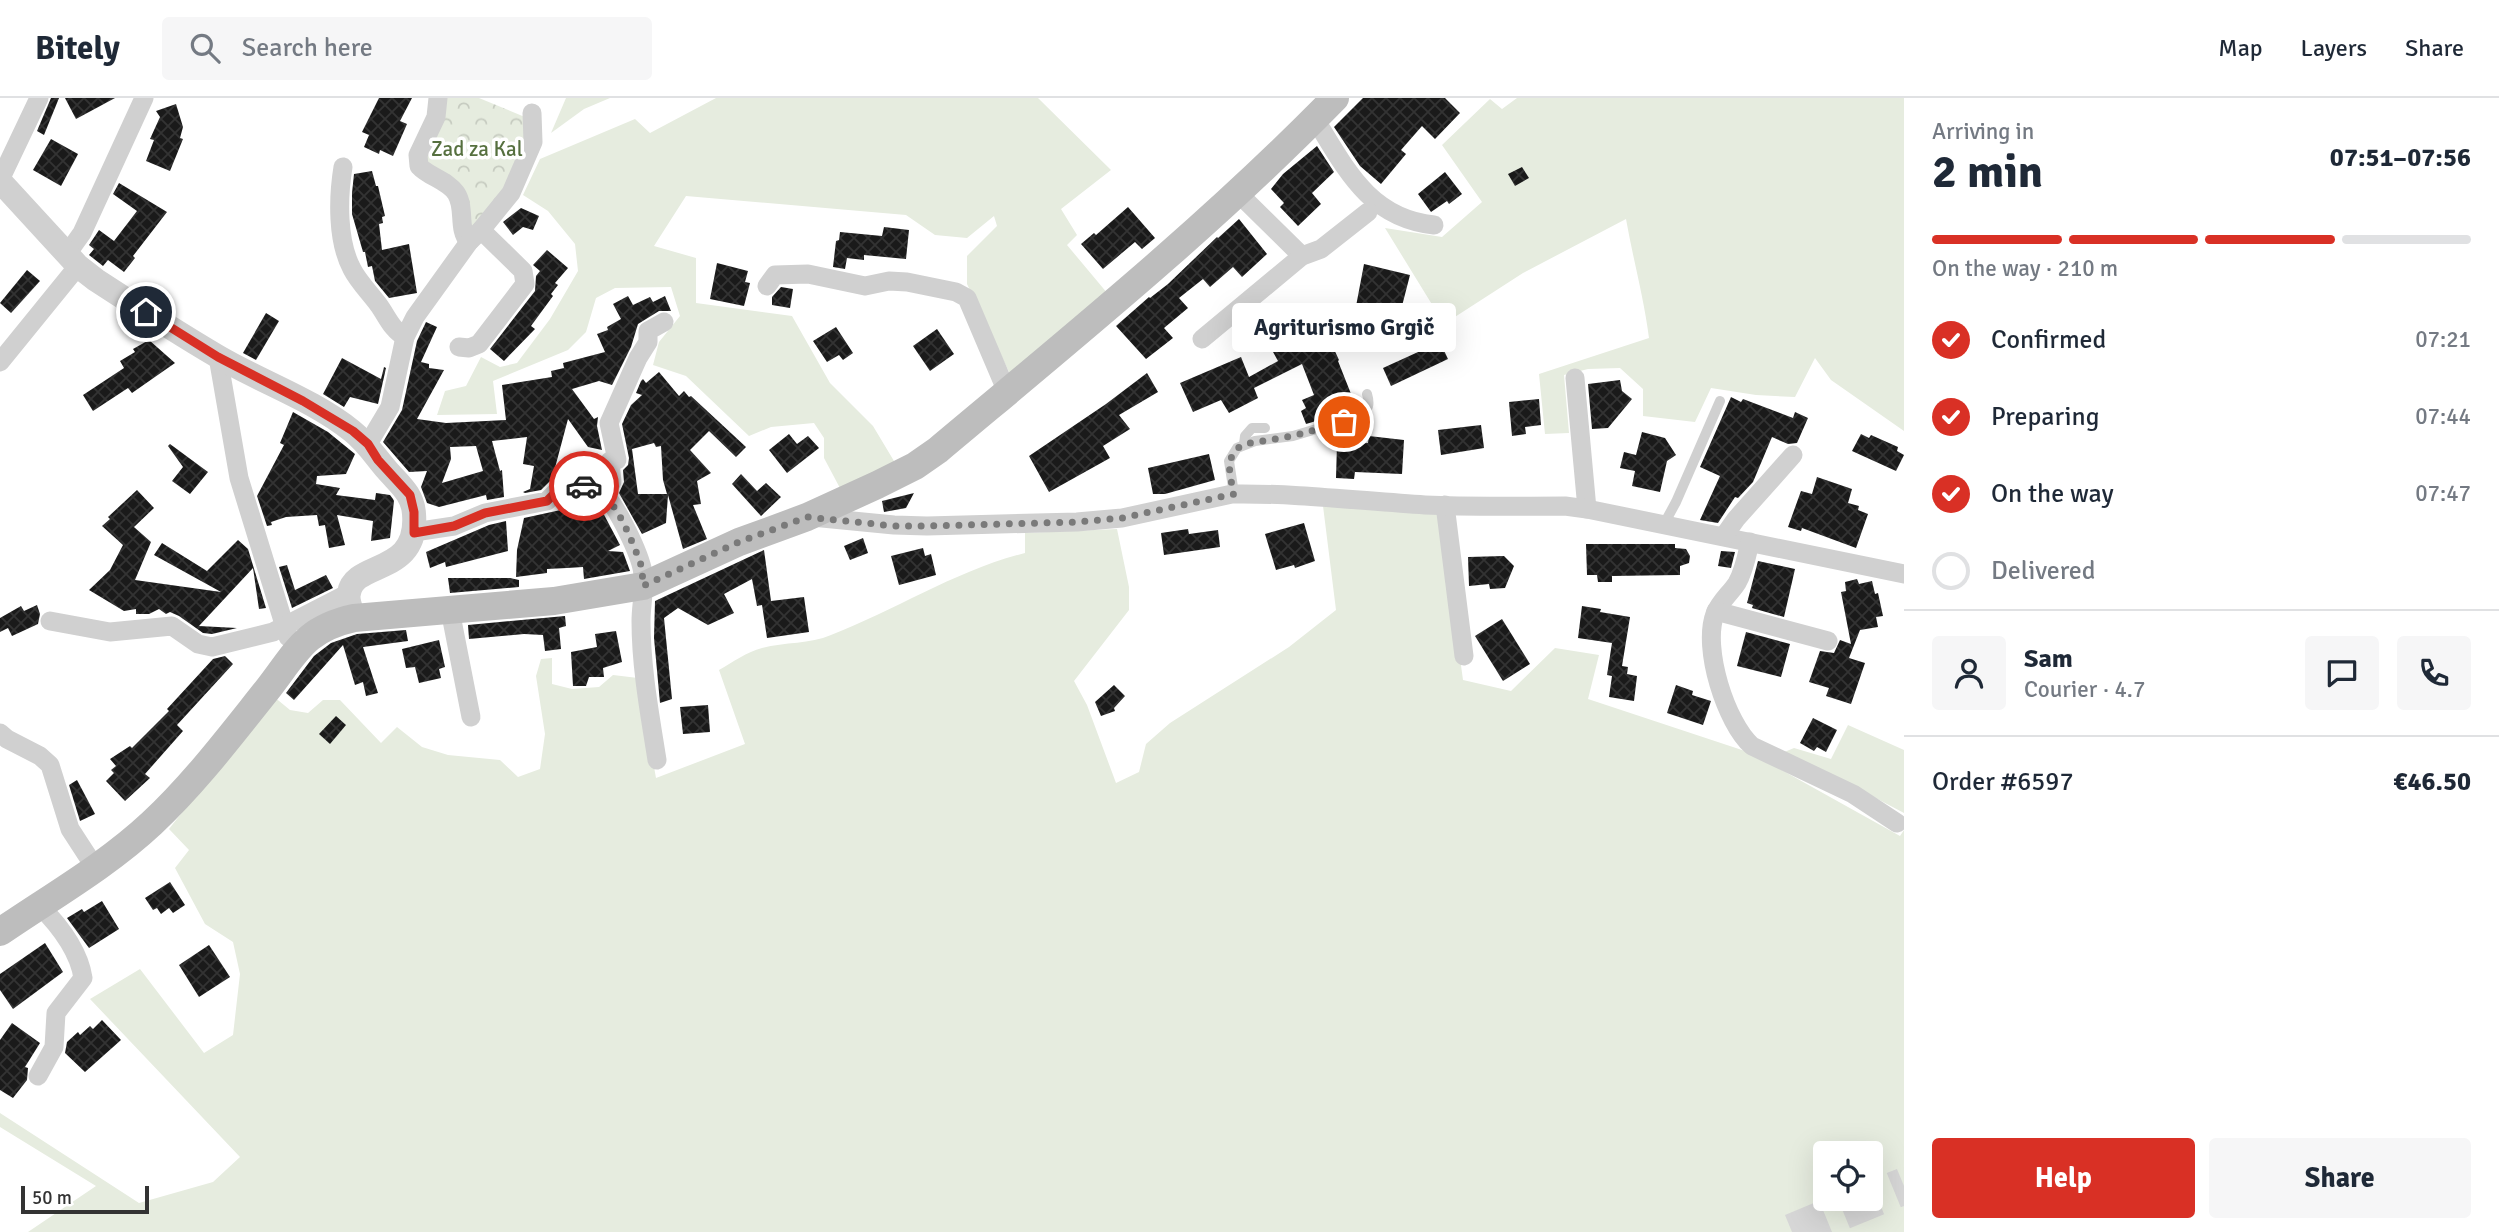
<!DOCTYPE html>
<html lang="en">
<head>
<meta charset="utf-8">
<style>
  :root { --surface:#fff; --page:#f6f6f7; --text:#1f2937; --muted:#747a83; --line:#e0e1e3; --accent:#d93025 }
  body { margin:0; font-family:Signika,sans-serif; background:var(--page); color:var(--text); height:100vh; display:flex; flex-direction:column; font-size:26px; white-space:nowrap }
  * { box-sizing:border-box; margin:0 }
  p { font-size:23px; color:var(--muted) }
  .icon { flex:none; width:38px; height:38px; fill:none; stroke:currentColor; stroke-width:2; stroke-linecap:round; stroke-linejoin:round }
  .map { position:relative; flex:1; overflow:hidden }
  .panel { display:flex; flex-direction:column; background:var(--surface); width:595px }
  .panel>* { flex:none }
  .controls { position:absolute; left:1813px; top:1043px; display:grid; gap:14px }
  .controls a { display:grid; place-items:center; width:70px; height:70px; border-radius:7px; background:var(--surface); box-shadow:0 7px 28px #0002; font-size:35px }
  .scale { position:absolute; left:21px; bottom:18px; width:128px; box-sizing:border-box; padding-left:7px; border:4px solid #333; border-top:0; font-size:19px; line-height:24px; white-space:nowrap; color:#333; -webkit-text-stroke:5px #fff; paint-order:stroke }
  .pin { position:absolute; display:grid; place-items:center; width:60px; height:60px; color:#fff; margin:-30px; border:4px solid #fff; border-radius:50%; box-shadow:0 2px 7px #0007 }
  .courier { position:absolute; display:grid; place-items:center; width:70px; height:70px; margin:-35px; border:5px solid #d93025; border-radius:50%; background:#fff; color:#222; box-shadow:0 2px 9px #0007 }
  .bubble { position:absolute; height:49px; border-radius:7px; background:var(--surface); box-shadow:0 7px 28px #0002; font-size:23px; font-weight:800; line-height:49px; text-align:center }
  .overview em { font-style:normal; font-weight:800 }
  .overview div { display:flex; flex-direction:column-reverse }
  .overview { display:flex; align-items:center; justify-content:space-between; height:119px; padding:0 28px }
  h1 { font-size:46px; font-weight:800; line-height:52px }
  .bar { display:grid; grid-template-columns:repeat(4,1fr); gap:10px 7px; align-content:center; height:84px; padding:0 28px }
  .bar i { height:9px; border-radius:5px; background:var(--line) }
  .bar .active { background:var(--accent) }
  .bar p { grid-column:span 4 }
  .line { display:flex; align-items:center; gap:18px; padding:0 28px; border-top:2px solid var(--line) }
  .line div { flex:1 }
  .round { display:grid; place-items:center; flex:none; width:74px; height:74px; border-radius:7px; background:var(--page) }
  ol { padding:0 28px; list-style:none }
  li { display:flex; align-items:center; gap:21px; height:77px }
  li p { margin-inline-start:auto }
  li .icon { padding:7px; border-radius:50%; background:var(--accent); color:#fff; stroke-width:4 }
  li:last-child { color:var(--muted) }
  li i { width:38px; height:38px; border:4px solid var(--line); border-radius:50% }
  .button { display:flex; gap:14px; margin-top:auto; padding:14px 28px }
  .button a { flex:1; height:80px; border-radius:7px; background:var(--accent); color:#fff; font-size:28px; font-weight:800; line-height:80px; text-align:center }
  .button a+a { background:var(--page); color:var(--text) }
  header { display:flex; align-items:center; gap:42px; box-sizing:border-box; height:98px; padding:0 35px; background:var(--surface); border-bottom:2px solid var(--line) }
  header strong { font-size:33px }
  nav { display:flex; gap:38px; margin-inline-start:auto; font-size:24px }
  .search { width:490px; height:63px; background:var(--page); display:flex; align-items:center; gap:18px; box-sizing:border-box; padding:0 24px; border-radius:7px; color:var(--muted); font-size:26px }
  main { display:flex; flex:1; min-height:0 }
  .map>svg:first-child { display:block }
  .grass { fill:#e6ecdf; fill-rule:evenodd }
  .park { fill:url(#park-crowns) }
  .building { fill:url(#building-cross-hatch); fill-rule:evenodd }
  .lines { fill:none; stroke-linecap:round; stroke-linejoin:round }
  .motorway-tunnel { stroke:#d6d6d6; stroke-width:37; stroke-dasharray:37 18; stroke-linecap:butt }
  .service { stroke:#d0d0d0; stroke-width:10 }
  .minor { stroke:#d0d0d0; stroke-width:19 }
  .tertiary { stroke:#d0d0d0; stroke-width:24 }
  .secondary { stroke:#bdbdbd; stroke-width:28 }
  .done { stroke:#7a7a7a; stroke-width:7; stroke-dasharray:0 12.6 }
  .route { stroke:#d93025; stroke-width:9 }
  .labels { text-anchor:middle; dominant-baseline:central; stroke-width:7; stroke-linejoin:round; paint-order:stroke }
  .park-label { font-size:21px; fill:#56703f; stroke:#fff }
</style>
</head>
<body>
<header>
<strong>Bitely</strong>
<div class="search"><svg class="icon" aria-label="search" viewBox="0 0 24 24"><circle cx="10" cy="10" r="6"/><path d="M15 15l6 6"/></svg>Search here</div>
<nav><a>Map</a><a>Layers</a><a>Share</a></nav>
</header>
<main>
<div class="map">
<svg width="1904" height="1134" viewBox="0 0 1904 1134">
  <defs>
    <pattern id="park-crowns" width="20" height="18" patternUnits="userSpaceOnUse" patternTransform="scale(1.75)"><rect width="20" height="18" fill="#e6ecdf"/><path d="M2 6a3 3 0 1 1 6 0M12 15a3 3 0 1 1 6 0" fill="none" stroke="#c6cbc0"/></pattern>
    <pattern id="building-cross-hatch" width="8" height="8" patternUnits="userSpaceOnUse" patternTransform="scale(1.75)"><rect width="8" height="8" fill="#1a1a1a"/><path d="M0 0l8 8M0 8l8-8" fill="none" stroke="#333"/></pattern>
  </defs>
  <rect width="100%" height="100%" fill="#fff"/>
  <g class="grass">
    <polygon points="566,0 610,0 584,11 551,35"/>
    <polygon points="716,0 1038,0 1111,72 1061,111 1077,137 1067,147 1108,196 1010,276 967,186 967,158 997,128 994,118 967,140 935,137 906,117 686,98 654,148 696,160 696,205 792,218 830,285 873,328 897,368 841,392 824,360 824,340 814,325 771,329 749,338 686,278 653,267 659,244 680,218 671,189 615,190 596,200 586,234 568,252 493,283 497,316 437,317 445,293 466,288 481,259 500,269 517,265 550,221 578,173 575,146 548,113 523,97 540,61 635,21 650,35"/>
    <path d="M1517 0H1904V333L1831 282 1815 260 1795 299 1756 297 1711 290 1695 324 1643 318V291L1620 270 1588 271 1564 277 1569 335 1545 336 1539 276 1649 240C1644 200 1633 161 1626 121L1523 175 1444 226 1385 130 1442 139 1482 104 1442 47 1490 1 1502 11Z"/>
    <path d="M1323 408 1440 413 1463 582 1511 593 1555 550 1599 557 1588 601 1751 655 1900 738 1904 732V1134H28L96 1088 0 1029V1015L139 1105 213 1084 240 1059 90 901 140 871 204 955 233 937 240 876 233 844 205 826 175 770 189 752 169 731 273 598 290 612 308 615 323 602H340L381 645 397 629 422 649 448 657 500 662 518 679 540 671 545 636 536 578 541 561 552 560V586L572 591 599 589 613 577 638 580 656 680 745 646 719 572C733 564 747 554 762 550 785 544 810 546 831 537 896 512 957 472 1025 455V435L1117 431 1129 489V512L1074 583 1087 607 1116 685 1139 674 1146 646 1170 625 1289 549 1336 512ZM1825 1055H1871V1101H1825Z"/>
    <polygon points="1848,627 1904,652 1904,715 1851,687 1782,655 1794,650 1831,661"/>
  </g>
  <polygon class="park" points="438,0 479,0 532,22 533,44 469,144 462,110 419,68"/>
  <g class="building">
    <polygon points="51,0 59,0 44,37 37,33"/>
    <polygon points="65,0 115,0 76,21"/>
    <polygon points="379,0 412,0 400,23 407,26 393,58 380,52 379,56 364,49 369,37 362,34"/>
    <polygon points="1363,0 1445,0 1460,15 1435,41 1422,28 1401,52 1406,56 1381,86 1360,68 1334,29"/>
    <polygon points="176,6 183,29 180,40 183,41 170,73 146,63 154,42 150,41 160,19 156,13"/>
    <polygon points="51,41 78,56 61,88 33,72"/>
    <polygon points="1317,48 1334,74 1312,95 1321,106 1298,128 1280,109 1284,105 1271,91 1283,76"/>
    <polygon points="1522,69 1529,80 1515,88 1508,76"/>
    <polygon points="372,73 376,88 378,88 385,118 382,119 383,125 379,126 382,152 409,146 417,195 389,200 375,183 372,168 368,169 365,154 363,154 352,116 352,95 354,76"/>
    <polygon points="1445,74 1462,96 1449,106 1447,103 1431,114 1418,96"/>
    <polygon points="119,85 167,114 133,158 135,160 124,174 108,162 103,168 89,157 94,151 89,147 99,132 114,143 137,113 113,96"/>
    <polygon points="1128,109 1155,140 1142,151 1135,144 1103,171 1081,146 1094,135 1096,137"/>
    <polygon points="521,110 539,118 533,132 523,129 513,137 503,124"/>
    <polygon points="1239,121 1267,156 1242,179 1233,169 1210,189 1203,181 1179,200 1188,210 1164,230 1173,240 1146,261 1116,228 1149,199 1150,200 1168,186 1217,139 1218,140"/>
    <polygon points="884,129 909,132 906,161 864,157 864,162 847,160 845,171 833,169 836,143 839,142 840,134 882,138"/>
    <polygon points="547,152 568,170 555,185 558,187 551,196 553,198 531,228 535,231 504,263 490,251 535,193 536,178 540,173 533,167"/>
    <polygon points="717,165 748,173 745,184 750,185 744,208 710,201"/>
    <polygon points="1364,166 1410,177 1402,208 1388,207 1383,234 1371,233 1368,242 1350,240"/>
    <polygon points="27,172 40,183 11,215 0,205"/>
    <polygon points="781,189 793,191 790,210 772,207 772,199"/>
    <path d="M628 198 633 207 650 199 653 204 665 198 671 213H659L638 226 631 249 612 287 599 283 572 291 594 321 598 319 597 328 602 352 588 349 568 321 552 381 541 392 525 395 523 394 530 391 534 368 523 366 527 339 492 343 500 373 502 372 504 399 487 402 486 397 439 409 427 405 421 389 427 373 409 374 383 344 402 312 417 243 426 224 437 229 421 264 429 266V270L444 272 417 321 446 325 506 322 502 287 552 279 551 273 564 270 563 265 605 254 597 236 608 232 607 229 621 221 613 206ZM476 348 483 373 442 385 451 361 450 349Z"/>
    <polygon points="266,215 279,223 256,262 243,255"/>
    <polygon points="1320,221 1339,262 1338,263 1357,311 1306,326 1301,313 1306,310 1302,302 1314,297 1302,266 1254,290 1258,300 1229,315 1221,302 1193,314 1180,285 1241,259 1249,279 1278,263 1268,245"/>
    <polygon points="836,229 853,255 843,262 839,257 827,264 813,243"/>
    <polygon points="937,231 954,256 930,273 913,248"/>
    <polygon points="149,242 175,265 132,295 128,290 93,313 83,297 124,270 120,263 135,254 133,251"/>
    <polygon points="1440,244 1448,261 1391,288 1383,270"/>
    <polygon points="342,260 381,281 384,269 386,270 378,306 350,299 344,309 323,296"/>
    <path d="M659 274 679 298 684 293 689 299 691 298 746 349 736 359 709 333 690 352 711 375 697 383 701 406 693 407 707 441 683 451 668 397 666 425 642 436 619 395 624 384 623 372 628 367 629 360 622 326 631 307 642 297 636 295 641 283 643 281 646 285ZM654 345 656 349 661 348 663 382 667 396H638L632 351Z"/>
    <polygon points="1147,275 1158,294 1119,317 1130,331 1103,348 1110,360 1049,394 1029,358 1106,306"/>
    <polygon points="1620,282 1622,293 1632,301 1608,330 1592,331 1588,286"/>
    <polygon points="1731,299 1741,304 1743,301 1793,320 1795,314 1808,320 1797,345 1788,346 1772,339 1753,384 1738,400 1735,399 1718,425 1700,422 1720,378 1700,369"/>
    <polygon points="1539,301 1541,327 1525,329 1526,336 1512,338 1509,304"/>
    <polygon points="293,314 328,334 355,356 346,376 317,378 316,386 340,390 336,397 375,402 376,395 390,397 393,401 394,403 390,440 371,443 373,423 337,417 345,447 329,450 325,427 319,428 317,417 286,419 271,424 272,427 267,428 257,398 284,347 280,345"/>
    <polygon points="1481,327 1484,350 1441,357 1438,332"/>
    <polygon points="1642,334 1665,340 1676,357 1667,363 1660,394 1632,388 1635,373 1620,370 1624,354 1636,357"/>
    <polygon points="789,336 797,346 808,338 819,350 787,375 769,352"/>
    <polygon points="1861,336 1869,340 1871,337 1898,349 1897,353 1904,357 1896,373 1852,353"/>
    <polygon points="1369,338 1404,342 1402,376 1355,374 1354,381 1336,380 1337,346 1368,345"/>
    <polygon points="170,346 208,374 190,396 172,383 183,369 168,348"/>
    <polygon points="1209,356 1215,382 1165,396 1153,396 1148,370"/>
    <polygon points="598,361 599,378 585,375 564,376"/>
    <polygon points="741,376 757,393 766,385 781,399 761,418 732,386"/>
    <polygon points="1817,379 1852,391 1848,405 1859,408 1858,412 1868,416 1856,450 1802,430 1801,433 1788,429 1801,393 1812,396"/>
    <polygon points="137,392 154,410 134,429 151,444 135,482 221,494 154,457 162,445 207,473 238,442 248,451 266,510 259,511 253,470 199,528 237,530 212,536 203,535 179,518 170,514 166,516 159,511 149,516 136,516 136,511 124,513 89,492 110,472 123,447 102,428 110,421 108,419"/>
    <polygon points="914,395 906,410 884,414 882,403"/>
    <polygon points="580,400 592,402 601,411 620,447 608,453 623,454 630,473 584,481 583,469 567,470 547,471 547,475 516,479 517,452 524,420 579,408 563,404 567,401"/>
    <polygon points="506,423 508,453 446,469 445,464 430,470 426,454 489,427"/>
    <polygon points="1304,425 1315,463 1295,470 1294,467 1276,472 1265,436"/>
    <polygon points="1188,431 1189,436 1218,432 1220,449 1164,457 1161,435"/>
    <polygon points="863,440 868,455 850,462 844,448"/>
    <polygon points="1586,446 1675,446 1675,450 1686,451 1690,458 1689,465 1680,468 1680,477 1612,478 1612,484 1598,484 1597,477 1587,477"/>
    <polygon points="923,450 925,458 931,456 936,477 899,487 891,458"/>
    <polygon points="764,452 771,503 804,499 809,534 767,540 762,507 757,508 752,481 724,496 734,515 708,527 678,510 664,520 672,601 660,605 654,540 655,503"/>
    <polygon points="1721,453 1735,454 1731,470 1718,468"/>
    <polygon points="1504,458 1514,468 1505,490 1490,491 1489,486 1469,488 1468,459"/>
    <polygon points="1758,463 1795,471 1784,519 1752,510 1753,507 1747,505"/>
    <polygon points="287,467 295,492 326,477 333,490 292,510 279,469"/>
    <polygon points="448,480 510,480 519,482 519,489 450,495"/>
    <polygon points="1857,481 1859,486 1872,483 1875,496 1878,495 1883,518 1876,519 1878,529 1860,532 1849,560 1865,565 1851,606 1826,598 1829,590 1809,584 1820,553 1834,555 1840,542 1851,546 1841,494 1846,493 1845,484"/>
    <polygon points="37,507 40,516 38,526 12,538 8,530 0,534 0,520 21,508 24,513"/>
    <polygon points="1582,508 1601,511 1600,514 1630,519 1622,568 1628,569 1627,576 1637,578 1634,603 1609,599 1612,578 1607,577 1612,545 1578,540"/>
    <polygon points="565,518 566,528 559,530 561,551 545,553 543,537 524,536 469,541 468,527"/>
    <polygon points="1502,521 1530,566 1503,583 1475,538"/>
    <polygon points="406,532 408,543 363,549 378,595 366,598 363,584 355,587 343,547 294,602 286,595 314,558 331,545 357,536"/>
    <polygon points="616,533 622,564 603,570 604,579 589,579 586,588 573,588 571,554 597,549 595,536"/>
    <polygon points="1746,534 1790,546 1781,579 1737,568"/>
    <polygon points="439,542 445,569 439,571 441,580 419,585 415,569 406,570 402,551"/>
    <polygon points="225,558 233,566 177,627 183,633 145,676 150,680 125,703 106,683 114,675 111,672 116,668 110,661 130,648 132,650 169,613 167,611 213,561"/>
    <polygon points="1114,587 1125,598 1114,610 1115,613 1101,618 1095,604"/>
    <polygon points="1676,587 1693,593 1692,597 1711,603 1703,627 1667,615"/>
    <polygon points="708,607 710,634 683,636 680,609"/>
    <polygon points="336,618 346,627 330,646 319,636"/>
    <polygon points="1813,620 1837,632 1826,654 1817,649 1814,653 1800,645"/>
    <polygon points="77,682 95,716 80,723 69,687"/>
    <polygon points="170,784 185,807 173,815 169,810 161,816 157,810 153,812 145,800"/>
    <polygon points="102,803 119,831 89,850 67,820 82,811 84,814"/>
    <polygon points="45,845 63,874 13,911 0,892 0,876"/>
    <polygon points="209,847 230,879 199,899 179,867"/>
    <polygon points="102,922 121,942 85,974 65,955 67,944 78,934 80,937 90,928 93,931"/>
    <polygon points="12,925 40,945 25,969 28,970 27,982 13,1000 0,992 0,942"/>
  </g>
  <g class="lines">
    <polyline class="motorway-tunnel" points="1792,1134 1904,1088"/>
    <g class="service">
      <polyline points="1244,346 1245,338 1252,330 1265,330"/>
      <path d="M1234 396 1229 363 1237 350 1255 343 1293 338 1360 318C1369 312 1370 306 1367 296"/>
      <polyline points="1664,426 1676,404 1720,303"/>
    </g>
    <g class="minor">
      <path d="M438 0 436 19 418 57 419 68C429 79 447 82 456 95 466 110 457 131 469 144"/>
      <path d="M1315 21C1346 71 1369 120 1434 127"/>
      <path d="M343 69C338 100 337 143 352 171 358 183 369 194 378 206 387 218 391 231 405 239"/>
      <polyline points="0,82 39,0"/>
      <polyline points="1238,95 1302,158"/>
      <polyline points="67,156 82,135 144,0"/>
      <polyline points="767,188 775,177 808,176 865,188 889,183 907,184 956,194 967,200 1007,294"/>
      <polyline points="1202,241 1302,158 1321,151 1368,114"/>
      <polyline points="459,249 469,250 479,246 525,186 523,173 481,132"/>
      <polyline points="218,259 239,380 288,539"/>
      <polyline points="0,264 78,168"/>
      <polyline points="1575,280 1587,411"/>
      <polyline points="368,346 390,309 405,239 415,219 469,144 481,132 511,95 533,44 532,15"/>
      <polyline points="604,395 612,384 610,363 617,362 609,325 638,260 648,244 648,233 664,224"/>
      <polyline points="1445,407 1464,558"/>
      <path d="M812 419 894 427 927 428 1077 424 1122 420 1232 396C1296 395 1361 403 1425 407 1471 409 1518 408 1565 408L1587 411 1904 476"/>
      <path d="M414 434 454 428 485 415 547 403 561 389C573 388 587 385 598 391 613 398 638 453 642 470 646 487 641 506 641 523 641 570 650 617 657 662"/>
      <polyline points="1724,438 1736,421 1793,357"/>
      <path d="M1750 444C1747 457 1744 473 1737 485 1730 496 1720 503 1715 516 1702 550 1726 625 1752 648L1853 696 1897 725"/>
      <polyline points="450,512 471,619"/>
      <polyline points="1716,513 1828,543"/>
      <polyline points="50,523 110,534 172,528 198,546 212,549 273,534 349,495"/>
      <polyline points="0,635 7,641 40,658 50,667 70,731 96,771"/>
      <path d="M38 978 54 949 56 915 83 880C79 853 58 826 39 807"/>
    </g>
    <path class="tertiary" d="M0 83 78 168 96 182C136 208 176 234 217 258 261 284 312 301 352 333 366 344 375 358 387 372 399 386 413 396 414 416 419 478 354 462 349 495 347 502 352 513 354 520"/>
    <path class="secondary" d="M0 834C51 799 106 768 152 725 194 686 231 637 267 592 296 555 304 531 354 520L554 503 643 488 739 444 807 419 877 387 915 368 938 352C1074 238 1211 127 1335 0"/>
  </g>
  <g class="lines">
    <path class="done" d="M584 388C613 390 629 437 639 461L642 470 643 488 739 444 807 419 894 428H927L1077 424 1122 420 1234 396C1230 377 1223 358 1244 346L1293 338 1344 324"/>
    <polyline class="route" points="146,214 218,259 303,303 353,333 368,346 378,362 410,397 414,414 414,435 454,428 485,415 547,403 561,389 584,388"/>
  </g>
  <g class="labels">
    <g class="park-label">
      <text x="477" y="51">Zad za Kal</text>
    </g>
  </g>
</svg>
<div class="controls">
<a><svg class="icon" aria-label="locate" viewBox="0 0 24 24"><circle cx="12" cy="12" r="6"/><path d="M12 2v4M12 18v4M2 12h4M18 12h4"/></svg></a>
</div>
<div class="scale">50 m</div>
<div class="pin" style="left:1344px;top:324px;background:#ea580c"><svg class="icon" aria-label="bag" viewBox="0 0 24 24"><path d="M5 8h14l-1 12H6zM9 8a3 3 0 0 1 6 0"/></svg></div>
<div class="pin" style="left:146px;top:214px;background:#1f2937"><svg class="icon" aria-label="home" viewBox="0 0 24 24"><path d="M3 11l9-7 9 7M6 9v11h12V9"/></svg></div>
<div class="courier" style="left:584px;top:388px"><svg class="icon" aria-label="car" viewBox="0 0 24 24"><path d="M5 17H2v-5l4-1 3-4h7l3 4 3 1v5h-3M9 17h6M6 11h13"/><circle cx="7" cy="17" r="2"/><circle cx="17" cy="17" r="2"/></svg></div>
<div class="bubble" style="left:1232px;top:205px;width:224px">Agriturismo Grgič</div>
</div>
<section class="panel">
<div class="overview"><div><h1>2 min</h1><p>Arriving in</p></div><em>07:51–07:56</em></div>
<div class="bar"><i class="active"></i><i class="active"></i><i class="active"></i><i></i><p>On the way · 210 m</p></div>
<ol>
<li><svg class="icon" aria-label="check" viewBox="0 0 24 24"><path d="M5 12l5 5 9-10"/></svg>Confirmed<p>07:21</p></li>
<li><svg class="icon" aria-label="check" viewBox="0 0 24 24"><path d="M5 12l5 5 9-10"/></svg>Preparing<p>07:44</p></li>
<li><svg class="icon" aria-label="check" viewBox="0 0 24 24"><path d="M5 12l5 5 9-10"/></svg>On the way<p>07:47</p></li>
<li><i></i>Delivered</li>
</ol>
<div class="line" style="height:126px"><a class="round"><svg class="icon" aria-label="person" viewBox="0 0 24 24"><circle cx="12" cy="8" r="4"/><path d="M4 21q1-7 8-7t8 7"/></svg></a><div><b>Sam</b><p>Courier · 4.7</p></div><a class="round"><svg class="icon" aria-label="chat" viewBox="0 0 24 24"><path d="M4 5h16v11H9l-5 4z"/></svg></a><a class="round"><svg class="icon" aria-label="phone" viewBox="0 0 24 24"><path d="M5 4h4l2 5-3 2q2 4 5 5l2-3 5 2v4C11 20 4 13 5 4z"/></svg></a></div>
<div class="line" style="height:91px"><div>Order #6597</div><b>€46.50</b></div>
<div class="button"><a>Help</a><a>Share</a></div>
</section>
</main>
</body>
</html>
